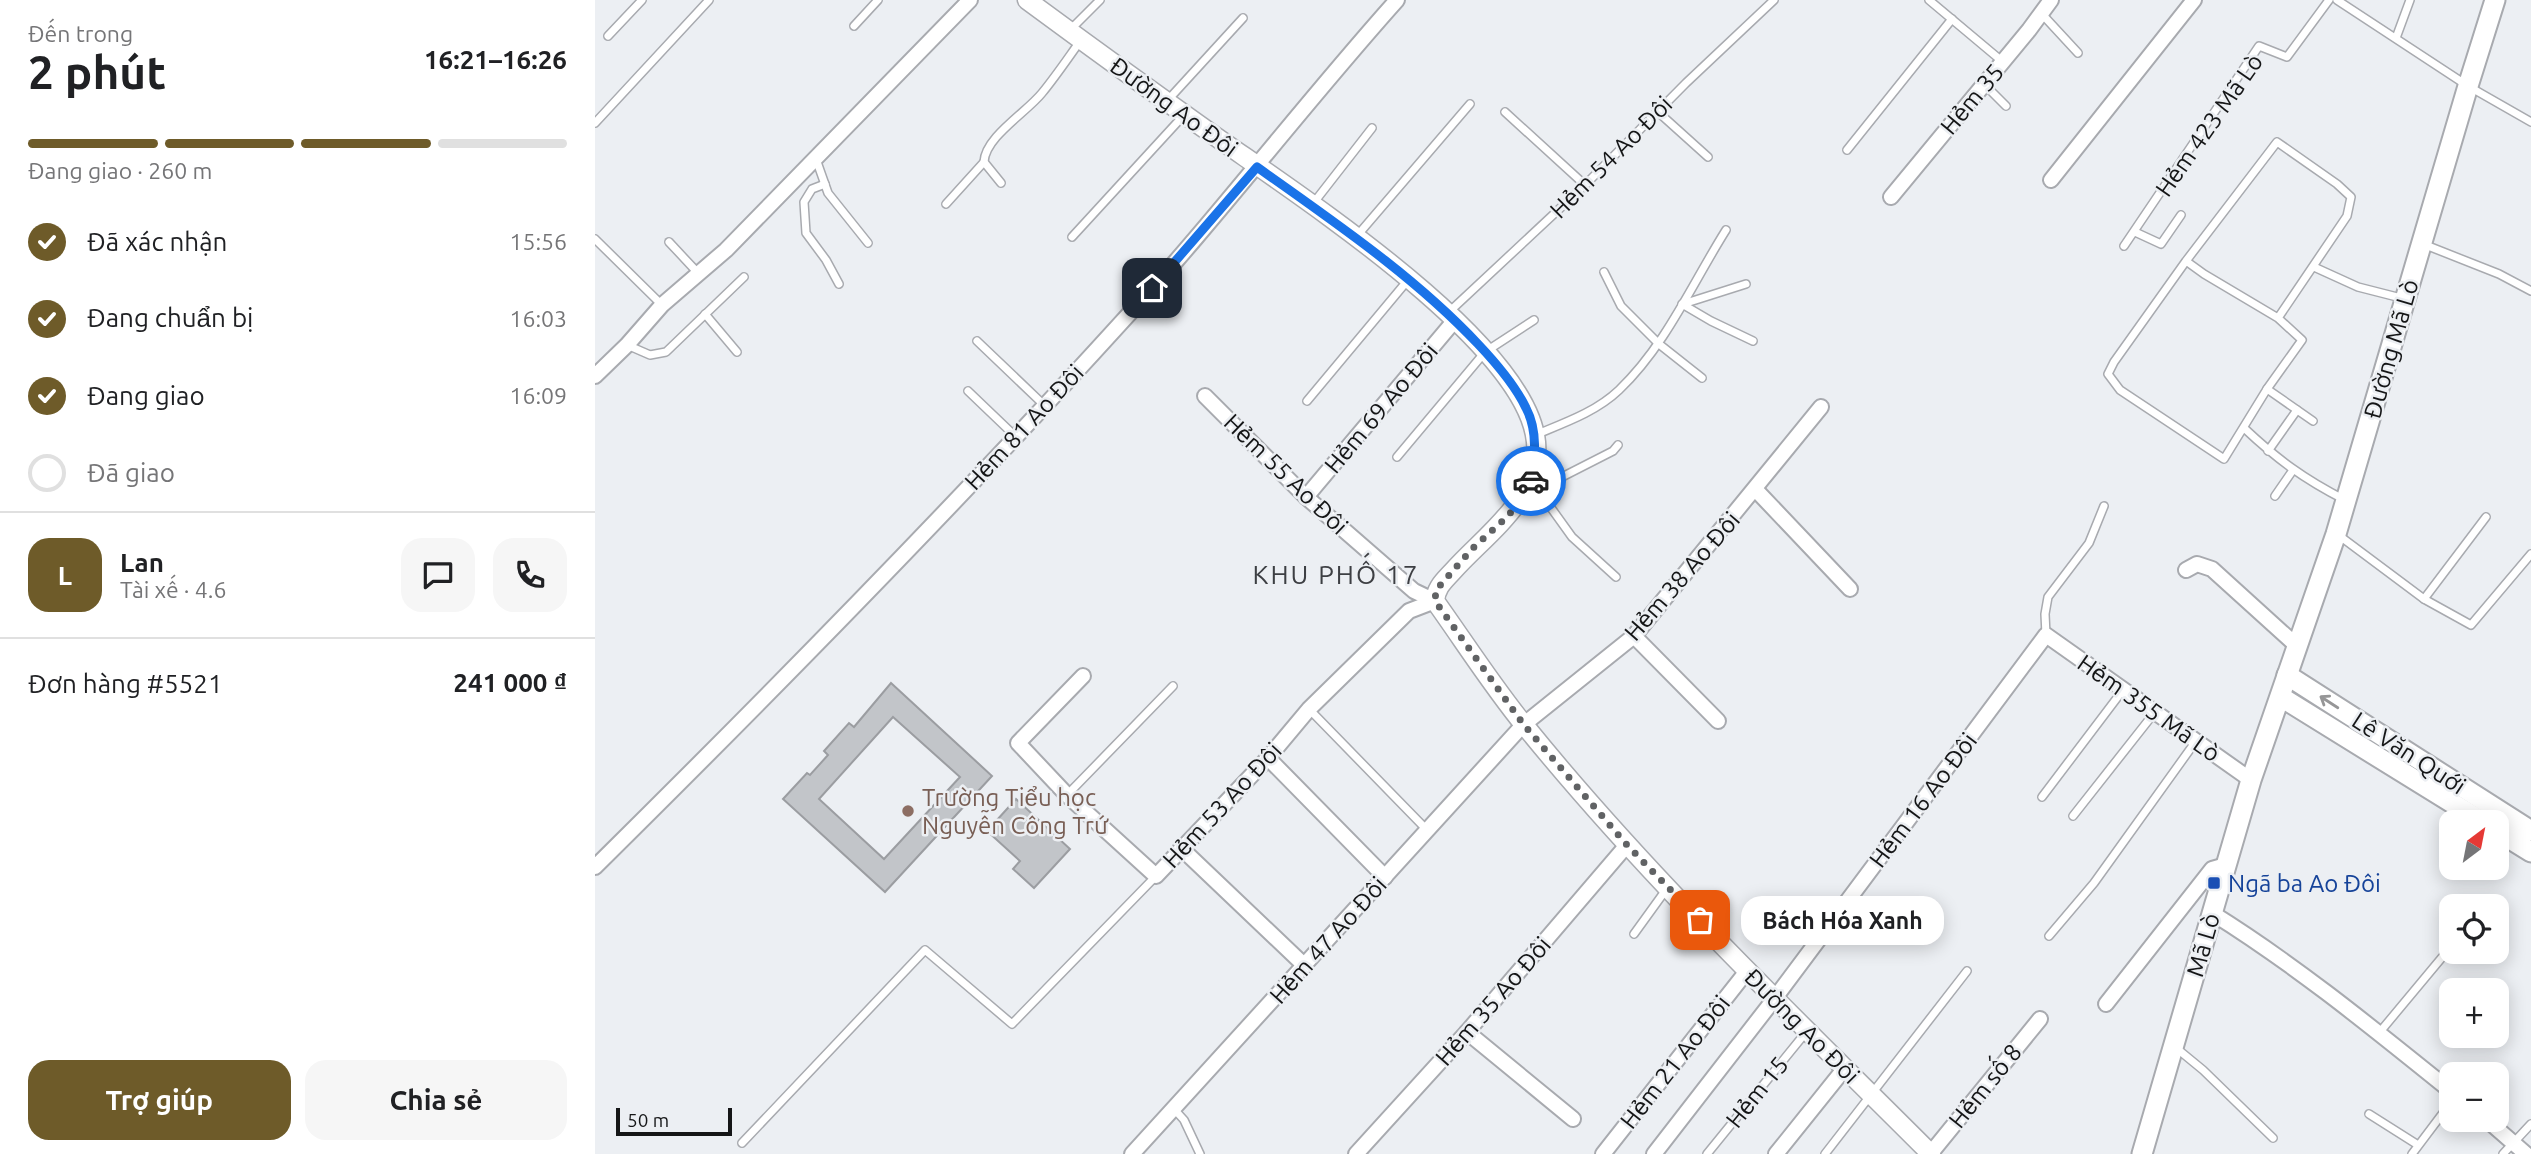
<!DOCTYPE html>
<html lang="vi">
<head>
<meta charset="utf-8">
<style>
  :root { --surface:#fff; --page:#f6f6f6; --text:#202124; --muted:#757577; --line:#e0e0e0; --accent:#6e5b29 }
  body { margin:0; font-family:Ubuntu,sans-serif; background:var(--page); color:var(--text); height:100vh; display:flex; flex-direction:column; font-size:26px; white-space:nowrap }
  * { box-sizing:border-box; margin:0 }
  p { font-size:23px; color:var(--muted) }
  .icon { flex:none; width:38px; height:38px; fill:none; stroke:currentColor; stroke-width:2; stroke-linecap:round; stroke-linejoin:round }
  .map { position:relative; flex:1; overflow:hidden }
  .drawer { display:flex; flex-direction:column; background:var(--surface); width:595px }
  .drawer>* { flex:none }
  .needle { width:46px; rotate:32deg }
  .tools { position:absolute; left:1844px; top:810px; display:grid; gap:14px }
  .tools a { display:grid; place-items:center; width:70px; height:70px; border-radius:14px; background:var(--surface); box-shadow:0 4px 18px #0003; font-size:35px }
  .scale { position:absolute; left:21px; bottom:18px; width:116px; box-sizing:border-box; padding-left:7px; border:4px solid #151617; border-top:0; font-size:19px; line-height:24px; white-space:nowrap; color:#151617; -webkit-text-stroke:5px #eceff3; paint-order:stroke }
  .pin { position:absolute; display:grid; place-items:center; width:60px; height:60px; color:#fff; margin:-30px; border-radius:14px; box-shadow:0 4px 10px #0006 }
  .courier { position:absolute; display:grid; place-items:center; width:70px; height:70px; margin:-35px; border:5px solid #1a73e8; border-radius:50%; background:#fff; color:#222; box-shadow:0 2px 9px #0007 }
  .bubble { position:absolute; height:49px; border-radius:21px; background:var(--surface); box-shadow:0 4px 18px #0003; font-size:23px; font-weight:600; line-height:49px; text-align:center }
  .summary em { font-style:normal; font-weight:600 }
  .summary div { display:flex; flex-direction:column-reverse }
  .summary { display:flex; align-items:center; justify-content:space-between; height:119px; padding:0 28px }
  h1 { font-size:46px; font-weight:600; line-height:52px }
  .bar { display:grid; grid-template-columns:repeat(4,1fr); gap:10px 7px; align-content:center; height:84px; padding:0 28px }
  .bar i { height:9px; border-radius:5px; background:var(--line) }
  .bar .active { background:var(--accent) }
  .bar p { grid-column:span 4 }
  .line { display:flex; align-items:center; gap:18px; padding:0 28px; border-top:2px solid var(--line) }
  .line div { flex:1 }
  .round { display:grid; place-items:center; flex:none; width:74px; height:74px; border-radius:21px; background:var(--page) }
  ol { padding:0 28px; list-style:none }
  li { display:flex; align-items:center; gap:21px; height:77px }
  li p { margin-inline-start:auto }
  li .icon { padding:7px; border-radius:50%; background:var(--accent); color:#fff; stroke-width:4 }
  li:last-child { color:var(--muted) }
  li i { width:38px; height:38px; border:4px solid var(--line); border-radius:50% }
  .primary-button { display:flex; gap:14px; margin-top:auto; padding:14px 28px }
  .primary-button a { flex:1; height:80px; border-radius:21px; background:var(--accent); color:#fff; font-size:28px; font-weight:600; line-height:80px; text-align:center }
  .primary-button a+a { background:var(--page); color:var(--text) }
  main { display:flex; flex:1; min-height:0 }
  .map>svg:first-child { display:block }
  .building { fill:#c2c5c9; stroke:#9b9da1; stroke-width:2; fill-rule:evenodd }
  .lines { fill:none; stroke-linecap:round; stroke-linejoin:round }
  .service-casing { stroke:#a8aaaf; stroke-width:10 }
  .minor-casing { stroke:#a8aaaf; stroke-width:18 }
  .tertiary-casing { stroke:#a8aaaf; stroke-width:21 }
  .secondary-casing { stroke:#a8aaaf; stroke-width:23 }
  .service { stroke:#fff; stroke-width:7 }
  .minor { stroke:#fff; stroke-width:14 }
  .tertiary { stroke:#fff; stroke-width:18 }
  .secondary { stroke:#fff; stroke-width:19 }
  .oneway { stroke:#969697 }
  .done { stroke:#606264; stroke-width:7; stroke-dasharray:0 12.6 }
  .route { stroke:#1a73e8; stroke-width:9 }
  .education-dot { fill:#8d6e63; stroke:#eceff3; stroke-width:2.5 }
  .transit-dot { fill:#1a4fb4; stroke:#eceff3; stroke-width:2.5 }
  .labels { text-anchor:middle; dominant-baseline:central; stroke-width:5; stroke-linejoin:round; paint-order:stroke }
  .street-label { font-size:24px; fill:#151617; stroke:#eceff3 }
  .education-label { font-size:24px; fill:#785e54; stroke:#eceff3; text-anchor:start }
  .transit-label { font-size:24px; fill:#164399; stroke:#eceff3; text-anchor:start }
  .neighbourhood-label { font-size:26px; letter-spacing:2px; fill:#3d3f43; stroke:#eceff3 }
</style>
</head>
<body>
<main>
<section class="drawer">
<div class="summary"><div><h1>2 phút</h1><p>Đến trong</p></div><em>16:21–16:26</em></div>
<div class="bar"><i class="active"></i><i class="active"></i><i class="active"></i><i></i><p>Đang giao · 260 m</p></div>
<ol>
<li><svg class="icon" aria-label="check" viewBox="0 0 24 24"><path d="M5 12l5 5 9-10"/></svg>Đã xác nhận<p>15:56</p></li>
<li><svg class="icon" aria-label="check" viewBox="0 0 24 24"><path d="M5 12l5 5 9-10"/></svg>Đang chuẩn bị<p>16:03</p></li>
<li><svg class="icon" aria-label="check" viewBox="0 0 24 24"><path d="M5 12l5 5 9-10"/></svg>Đang giao<p>16:09</p></li>
<li><i></i>Đã giao</li>
</ol>
<div class="line" style="height:126px"><b class="round" style="background:var(--accent);color:#fff">L</b><div><b>Lan</b><p>Tài xế · 4.6</p></div><a class="round"><svg class="icon" aria-label="chat" viewBox="0 0 24 24"><path d="M4 5h16v11H9l-5 4z"/></svg></a><a class="round"><svg class="icon" aria-label="phone" viewBox="0 0 24 24"><path d="M5 4h4l2 5-3 2q2 4 5 5l2-3 5 2v4C11 20 4 13 5 4z"/></svg></a></div>
<div class="line" style="height:91px"><div>Đơn hàng #5521</div><b>241 000 ₫</b></div>
<div class="primary-button"><a>Trợ giúp</a><a>Chia sẻ</a></div>
</section>
<div class="map">
<svg width="1936" height="1154" viewBox="0 0 1936 1154">
  <rect width="100%" height="100%" fill="#eceff3"/>
  <g class="building">
    <path d="M296 683 397 776 290 892 188 799 212 773 215 775 233 755 229 751 254 723 259 727ZM298 717 365 777 289 859 224 799Z"/>
    <polygon points="421,799 475,849 439,888 418,869 425,861 392,831"/>
  </g>
  <g class="lines">
    <g class="service-casing">
      <g id="service">
        <polyline points="1334,0 1408,62"/>
        <polyline points="1742,0 1873,86 1936,122"/>
        <polyline points="1446,13 1483,53"/>
        <polyline points="259,26 283,0"/>
        <polyline points="475,30 505,0"/>
        <polyline points="13,36 47,0"/>
        <polyline points="1801,38 1815,0"/>
        <polyline points="1389,84 1411,106"/>
        <polyline points="572,101 648,18"/>
        <polyline points="910,112 990,185"/>
        <polyline points="1063,112 1113,157"/>
        <polyline points="0,123 114,0"/>
        <polyline points="1252,150 1357,19"/>
        <polyline points="221,159 233,193 273,243"/>
        <path d="M406 183 389 162C390 137 432 112 447 93 461 76 473 58 486 40"/>
        <polyline points="230,184 217,189 209,202 211,233 231,260 244,284"/>
        <polyline points="351,204 389,162"/>
        <polyline points="717,205 777,128"/>
        <polyline points="1540,232 1566,244 1586,215"/>
        <polyline points="477,237 589,115"/>
        <polyline points="761,237 875,104"/>
        <polyline points="0,239 67,305"/>
        <polyline points="74,242 103,273"/>
        <polyline points="1828,244 1904,274 1936,291"/>
        <polyline points="1529,246 1664,46 1692,57 1734,0"/>
        <polyline points="1591,261 1609,274 1683,318 1707,340 1672,389 1629,459 1525,390 1513,374 1519,362 1591,261 1682,142 1742,184 1756,197 1752,216 1683,318"/>
        <polyline points="1719,267 1763,287 1810,299"/>
        <polyline points="1009,272 1026,306 1064,344 1107,378"/>
        <polyline points="1087,304 1116,321 1158,341"/>
        <polyline points="1088,304 1151,284"/>
        <polyline points="854,312 990,185 1091,83 1179,0"/>
        <polyline points="110,314 142,352"/>
        <polyline points="382,341 449,405"/>
        <polyline points="32,345 55,355 71,352 149,277"/>
        <polyline points="1672,389 1718,421"/>
        <polyline points="373,391 420,436"/>
        <polyline points="712,401 813,280"/>
        <path d="M1649 428C1683 460 1709 479 1750 500"/>
        <path d="M940 435C969 423 1001 412 1024 390 1071 345 1097 284 1131 230"/>
        <polyline points="1673,451 1702,410"/>
        <polyline points="802,457 890,352 939,320"/>
        <polyline points="1680,496 1698,470"/>
        <polyline points="1742,534 1829,599 1876,625 1936,554"/>
        <polyline points="1021,577 977,537 936,480 967,477 1018,451 1023,445"/>
        <polyline points="1829,599 1891,517"/>
        <polyline points="1451,635 1450,614 1453,597 1494,543 1509,506"/>
        <polyline points="714,709 832,830"/>
        <polyline points="472,795 578,686"/>
        <polyline points="1447,797 1528,690"/>
        <polyline points="1478,816 1560,712"/>
        <polyline points="1039,934 1073,887"/>
        <polyline points="1454,936 1499,883 1601,741"/>
        <polyline points="1784,1033 1849,955"/>
        <polyline points="1580,1047 1608,1070 1678,1138"/>
        <polyline points="579,1109 589,1120 605,1154"/>
        <polyline points="1774,1114 1823,1145"/>
        <polyline points="147,1143 330,950 417,1024 561,876"/>
        <polyline points="1112,1154 1212,1031"/>
        <polyline points="1230,1154 1372,971"/>
        <polyline points="1817,1154 1857,1101"/>
        <polyline points="1908,1154 1936,1124"/>
      </g>
    </g>
    <g class="minor-casing">
      <g id="minor">
        <polyline points="1456,180 1599,0"/>
        <polyline points="1296,197 1434,30 1456,0"/>
        <polyline points="0,376 32,345 67,305 131,250 375,0"/>
        <polyline points="610,396 711,497 819,591 840,601"/>
        <polyline points="1161,490 1255,589"/>
        <polyline points="711,497 860,320"/>
        <polyline points="1591,570 1602,564 1617,569 1702,646"/>
        <polyline points="1039,636 1123,721"/>
        <polyline points="488,676 423,743 472,795 561,876 673,758 714,709 814,611 840,601"/>
        <polyline points="673,758 790,877"/>
        <polyline points="586,848 710,966"/>
        <path d="M0 867C179 690 355 511 524 325 621 220 707 106 802 0"/>
        <path d="M1617 913C1702 966 1780 1030 1857 1092"/>
        <polyline points="1511,1004 1617,869 1631,865"/>
        <polyline points="872,1032 978,1119"/>
        <polyline points="1892,1120 1931,1154"/>
        <polyline points="1336,1153 1445,1019"/>
        <polyline points="537,1154 928,725 1039,636 1226,407"/>
        <polyline points="761,1154 872,1032 1032,845"/>
        <polyline points="1008,1154 1152,971"/>
        <polyline points="1059,1154 1180,998 1451,635 1656,780"/>
        <polyline points="1181,1154 1250,1068"/>
      </g>
    </g>
    <g class="tertiary-casing">
      <path id="tertiary" d="M432 0C493 45 555 90 617 134 697 191 932 342 941 442 946 498 891 534 858 571 849 581 841 587 840 601 870 643 898 687 930 726 1054 879 1197 1015 1336 1154"/>
    </g>
    <g class="secondary-casing">
      <g id="secondary">
        <polyline points="1692,675 1936,831"/>
        <polyline points="1686,697 1888,822"/>
        <polyline points="1902,831 1936,852"/>
        <polyline points="1547,1154 1656,780 1741,534 1873,86 1900,0"/>
      </g>
    </g>
    <use href="#service" class="service"/>
    <use href="#minor" class="minor"/>
    <use href="#tertiary" class="tertiary"/>
    <use href="#secondary" class="secondary"/>
  </g>
  <defs><path id="oneway-shaft" d="M-6 0H5M1.5-3L5.5 0L1.5 3" fill="none" stroke-width="1.6" stroke-linecap="round" stroke-linejoin="round" transform="scale(1.75)"/></defs>
  <use class="oneway" href="#oneway-shaft" transform="translate(1734 702) rotate(-147)"/>
  <g class="lines">
    <polyline class="done" points="936,481 914,515 878,548 841,590 840,601 929,725 1032,845 1105,920"/>
    <path class="route" d="M557 288 662 167C739 222 818 275 883 344 901 363 920 385 931 408 943 431 940 457 936 481"/>
  </g>
  <circle class="education-dot" cx="313" cy="811" r="7"/>
  <rect class="transit-dot" x="1612" y="876" width="14" height="14" rx="3.5"/>
  <g class="labels">
    <g class="street-label">
      <text transform="translate(1377 99) rotate(-50)">Hẻm 35</text>
      <text transform="translate(579 107) rotate(36)">Đường Ao Đôi</text>
      <text transform="translate(1614 125) rotate(-55)">Hẻm 423 Mã Lò</text>
      <text transform="translate(1016 157) rotate(-45)">Hẻm 54 Ao Đôi</text>
      <text transform="translate(1796 349) rotate(-74)">Đường Mã Lò</text>
      <text transform="translate(786 408) rotate(-50)">Hẻm 69 Ao Đôi</text>
      <text transform="translate(429 427) rotate(-47)">Hẻm 81 Ao Đôi</text>
      <text transform="translate(691 474) rotate(44)">Hẻm 55 Ao Đôi</text>
      <text transform="translate(1087 576) rotate(-49)">Hẻm 38 Ao Đôi</text>
      <text transform="translate(1554 708) rotate(35)">Hẻm 355 Mã Lò</text>
      <text transform="translate(1814 753) rotate(33)">Lê Văn Quới</text>
      <text transform="translate(1328 800) rotate(-53)">Hẻm 16 Ao Đôi</text>
      <text transform="translate(627 805) rotate(-47)">Hẻm 53 Ao Đôi</text>
      <text transform="translate(733 940) rotate(-48)">Hẻm 47 Ao Đôi</text>
      <text transform="translate(1608 945) rotate(-74)">Mã Lò</text>
      <text transform="translate(898 1001) rotate(-49)">Hẻm 35 Ao Đôi</text>
      <text transform="translate(1207 1026) rotate(45)">Đường Ao Đôi</text>
      <text transform="translate(1080 1062) rotate(-52)">Hẻm 21 Ao Đôi</text>
      <text transform="translate(1390 1086) rotate(-51)">Hẻm số 8</text>
      <text transform="translate(1162 1092) rotate(-51)">Hẻm 15</text>
    </g>
    <g class="education-label">
      <text x="327" y="797">Trường Tiểu học<tspan x="327" dy="28">Nguyễn Công Trứ</tspan></text>
    </g>
    <g class="transit-label">
      <text x="1633" y="883">Ngã ba Ao Đôi</text>
    </g>
    <g class="neighbourhood-label">
      <text x="741" y="574">KHU PHỐ 17</text>
    </g>
  </g>
</svg>
<div class="tools">
<a><svg class="needle" viewBox="-14 -14 28 28"><path d="M0-13l5 13h-10z" fill="#e53935"/><path d="M0 13l5-13h-10z" fill="#757577"/></svg></a>
<a><svg class="icon" aria-label="locate" viewBox="0 0 24 24"><circle cx="12" cy="12" r="6"/><path d="M12 2v4M12 18v4M2 12h4M18 12h4"/></svg></a>
<a>+</a>
<a>−</a>
</div>
<div class="scale">50 m</div>
<div class="pin" style="left:1105px;top:920px;background:#ea580c"><svg class="icon" aria-label="bag" viewBox="0 0 24 24"><path d="M5 8h14l-1 12H6zM9 8a3 3 0 0 1 6 0"/></svg></div>
<div class="pin" style="left:557px;top:288px;background:#1f2937"><svg class="icon" aria-label="home" viewBox="0 0 24 24"><path d="M3 11l9-7 9 7M6 9v11h12V9"/></svg></div>
<div class="courier" style="left:936px;top:481px"><svg class="icon" aria-label="car" viewBox="0 0 24 24"><path d="M5 17H2v-5l4-1 3-4h7l3 4 3 1v5h-3M9 17h6M6 11h13"/><circle cx="7" cy="17" r="2"/><circle cx="17" cy="17" r="2"/></svg></div>
<div class="bubble" style="left:1146px;top:896px;width:203px">Bách Hóa Xanh</div>
</div>
</main>
</body>
</html>
